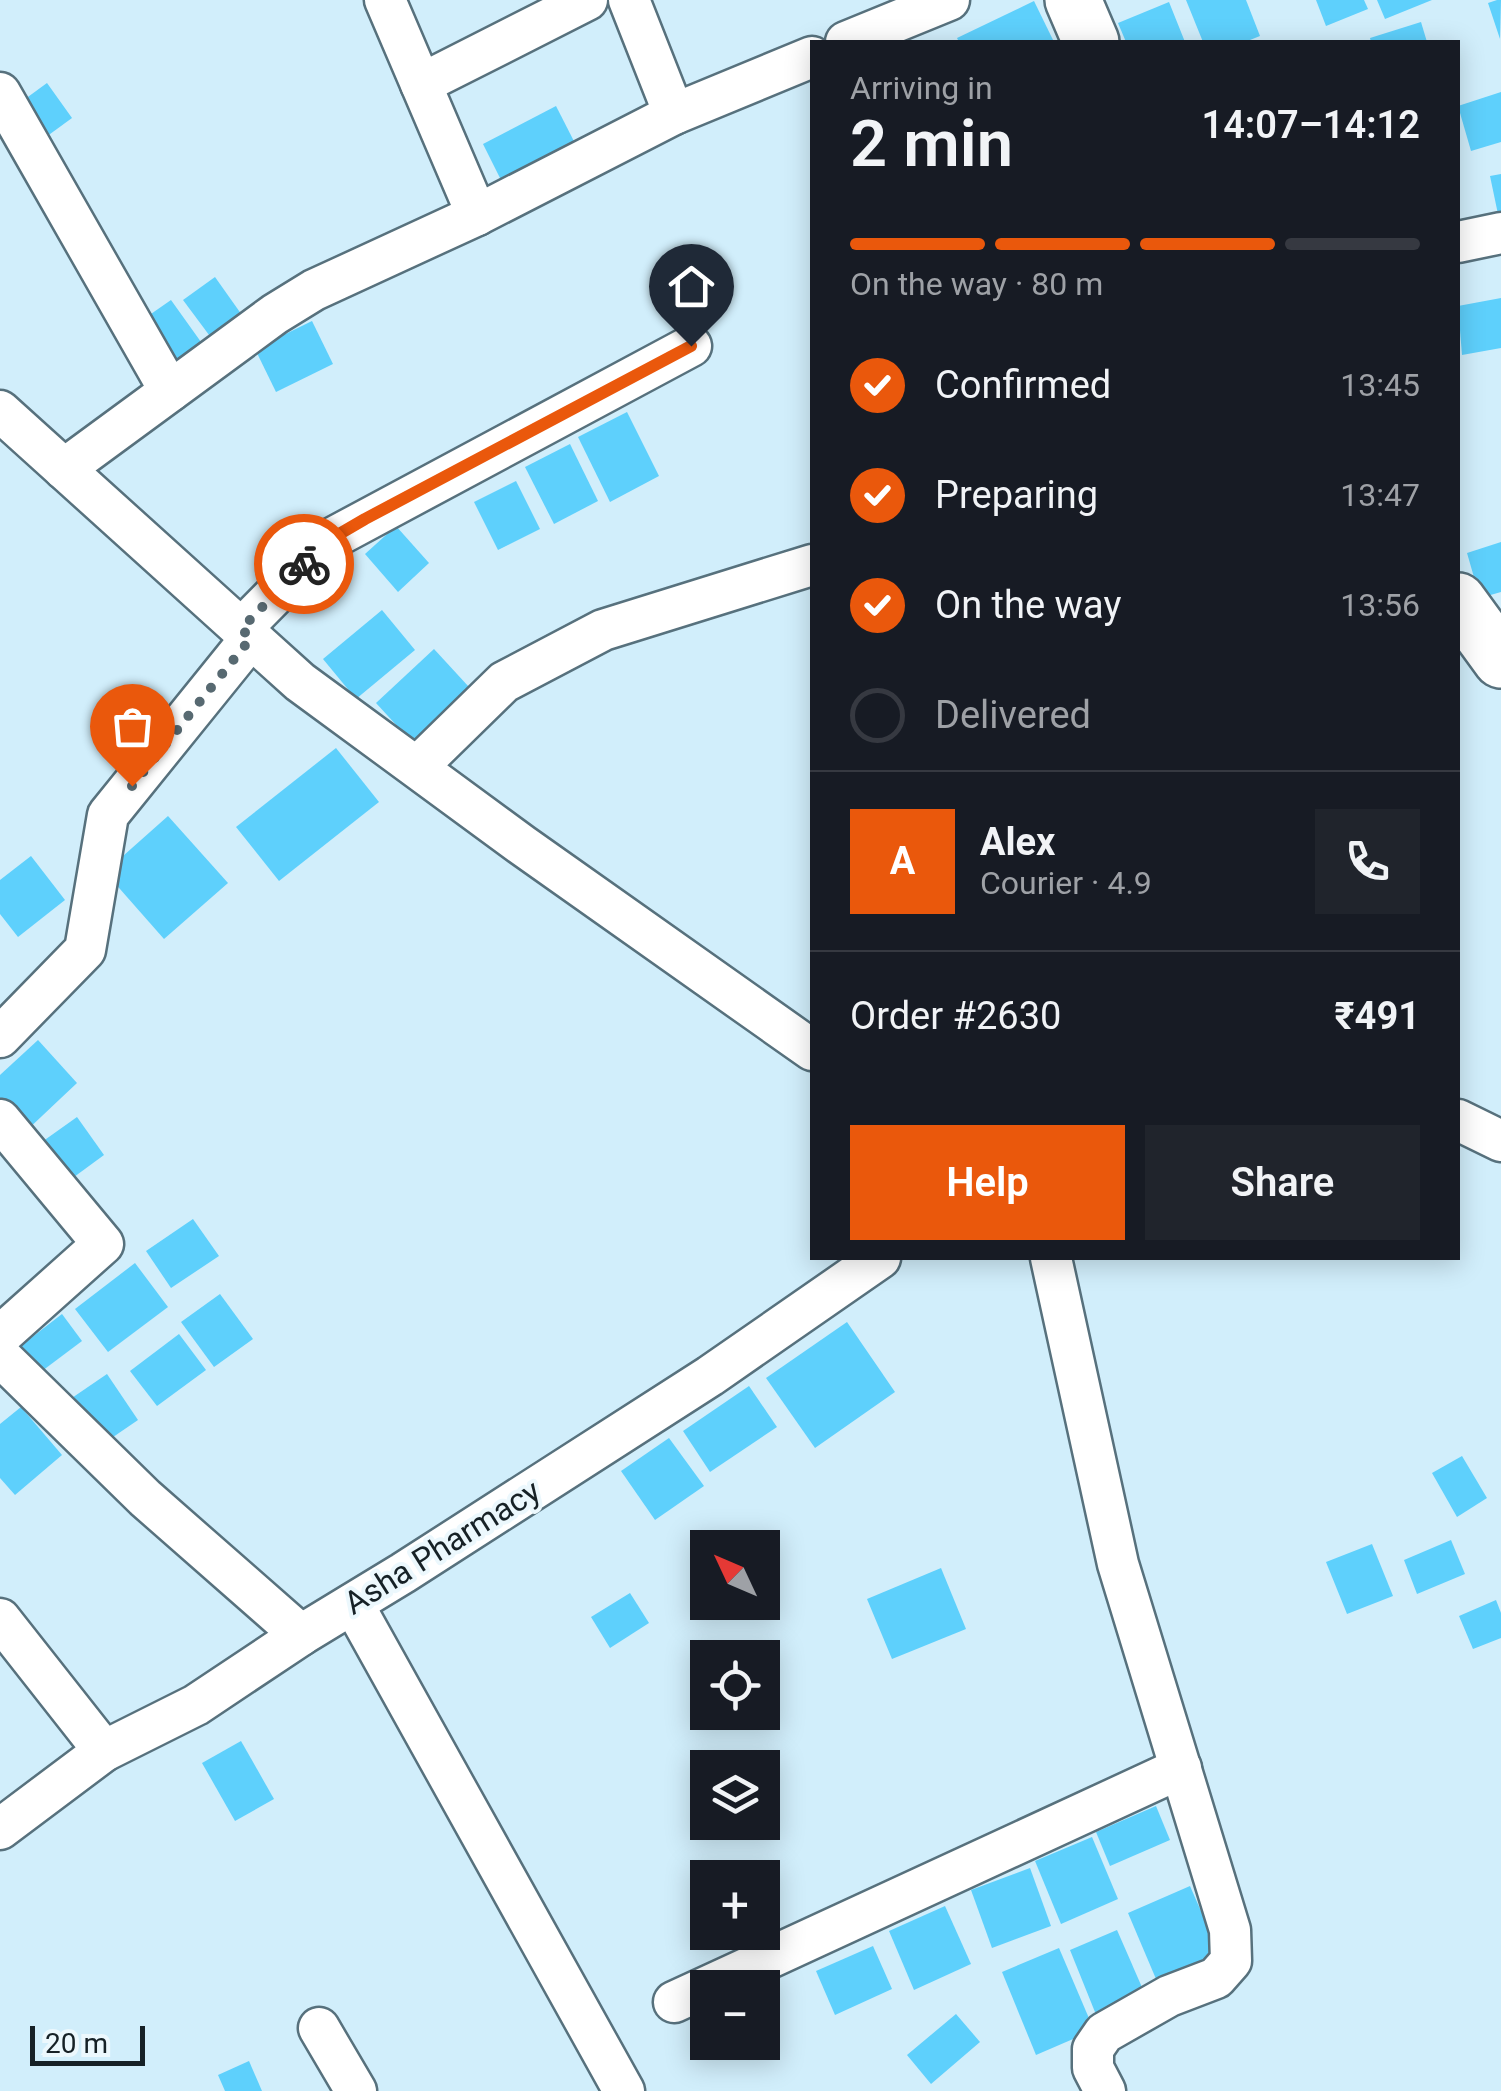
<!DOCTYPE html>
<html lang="en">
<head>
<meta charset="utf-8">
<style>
  :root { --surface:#171b24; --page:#20242c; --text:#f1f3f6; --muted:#9ea1a6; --line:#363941; --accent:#ea580c }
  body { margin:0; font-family:Roboto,sans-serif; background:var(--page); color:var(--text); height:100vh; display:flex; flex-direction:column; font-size:38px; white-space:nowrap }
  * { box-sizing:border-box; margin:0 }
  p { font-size:32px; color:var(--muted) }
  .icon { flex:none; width:55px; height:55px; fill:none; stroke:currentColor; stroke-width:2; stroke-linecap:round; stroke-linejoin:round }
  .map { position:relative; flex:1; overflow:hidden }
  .panel { position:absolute; left:810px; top:40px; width:650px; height:1220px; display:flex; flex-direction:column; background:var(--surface); border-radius:0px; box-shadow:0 5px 25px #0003 }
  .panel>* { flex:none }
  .needle { width:65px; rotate:314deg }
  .buttons { position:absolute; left:690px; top:1530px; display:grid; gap:20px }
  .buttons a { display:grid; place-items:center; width:90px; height:90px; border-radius:0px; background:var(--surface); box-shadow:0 5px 25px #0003; font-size:50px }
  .scale { position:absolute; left:30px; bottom:25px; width:115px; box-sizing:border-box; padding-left:10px; border:5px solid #162126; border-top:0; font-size:28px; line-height:35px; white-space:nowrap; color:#162126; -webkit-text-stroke:8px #ecf8fd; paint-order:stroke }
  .pin { position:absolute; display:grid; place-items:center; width:85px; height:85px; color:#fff; margin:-102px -42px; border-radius:50% 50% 50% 0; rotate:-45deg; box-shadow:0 0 10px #0007 }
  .pin .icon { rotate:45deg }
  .courier { position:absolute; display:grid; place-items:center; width:100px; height:100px; margin:-50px; border:8px solid #ea580c; border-radius:50%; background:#fff; color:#222; box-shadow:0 2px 12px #0007 }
  .headline em { font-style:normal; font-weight:600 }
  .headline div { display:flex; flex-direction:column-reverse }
  .headline { display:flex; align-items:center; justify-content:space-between; height:170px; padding:0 40px }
  h1 { font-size:65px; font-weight:600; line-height:75px }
  .bar { display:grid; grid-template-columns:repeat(4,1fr); gap:15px 10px; align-content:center; height:120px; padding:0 40px }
  .bar i { height:12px; border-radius:8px; background:var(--line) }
  .bar .on { background:var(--accent) }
  .bar p { grid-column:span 4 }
  .line { display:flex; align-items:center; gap:25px; padding:0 40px; border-top:2px solid var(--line) }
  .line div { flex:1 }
  .round { display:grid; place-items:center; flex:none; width:105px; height:105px; border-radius:0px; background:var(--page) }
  ol { padding:0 40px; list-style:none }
  li { display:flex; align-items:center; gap:30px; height:110px }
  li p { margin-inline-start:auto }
  li .icon { padding:10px; border-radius:50%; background:var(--accent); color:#fff; stroke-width:4 }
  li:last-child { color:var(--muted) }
  li i { width:55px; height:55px; border:5px solid var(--line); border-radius:50% }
  .action { display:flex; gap:20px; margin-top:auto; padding:20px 40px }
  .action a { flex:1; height:115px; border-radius:0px; background:var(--accent); color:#fff; font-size:40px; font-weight:600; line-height:115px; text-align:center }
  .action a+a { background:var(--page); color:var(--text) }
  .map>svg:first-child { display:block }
  .building { fill:#5ed0fc }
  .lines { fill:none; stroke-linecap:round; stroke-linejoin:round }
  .street-casing { stroke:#57717d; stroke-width:45 }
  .secondary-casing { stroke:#57717d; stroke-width:60 }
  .street { stroke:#fff; stroke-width:40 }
  .secondary { stroke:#fff; stroke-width:55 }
  .done { stroke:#576971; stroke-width:10; stroke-dasharray:0 18 }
  .route { stroke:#ea580c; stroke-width:12 }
  .labels { text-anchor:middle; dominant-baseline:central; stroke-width:8; stroke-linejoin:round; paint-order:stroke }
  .street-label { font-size:32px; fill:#162126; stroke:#ecf8fd }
</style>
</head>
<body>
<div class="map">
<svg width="1501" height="2091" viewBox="0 0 1501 2091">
  <rect width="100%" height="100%" fill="#d1eefb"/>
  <g class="building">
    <polygon points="1186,0 1246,0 1260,36 1245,42 1203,42"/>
    <polygon points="1316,0 1364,0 1368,9 1326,26"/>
    <polygon points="1377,0 1432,0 1385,19"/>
    <polygon points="1497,0 1501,0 1500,39 1488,3"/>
    <polygon points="1034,1 1054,42 959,42 957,38"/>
    <polygon points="1169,2 1185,42 1126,42 1118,23"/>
    <polygon points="1421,22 1427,42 1371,42 1370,38"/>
    <polygon points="47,83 72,118 35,145 10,110"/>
    <polygon points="1501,92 1501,142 1471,151 1458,106"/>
    <polygon points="556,106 581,155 507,192 483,144"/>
    <polygon points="1501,174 1501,218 1499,219 1490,176"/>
    <polygon points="215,277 249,325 218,347 183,300"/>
    <polygon points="1501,298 1501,348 1462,355 1458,306"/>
    <polygon points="171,300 211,356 179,380 138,323"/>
    <polygon points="312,321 333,364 276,392 255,349"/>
    <polygon points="627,412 659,476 610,502 578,437"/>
    <polygon points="570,444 598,501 554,524 525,467"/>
    <polygon points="516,481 540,529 498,550 474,502"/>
    <polygon points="396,526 429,563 398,592 365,554"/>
    <polygon points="1501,542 1501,592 1480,598 1467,553"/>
    <polygon points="382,610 415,650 356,699 323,659"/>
    <polygon points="434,649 480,699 422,753 376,703"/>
    <polygon points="336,748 379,802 279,881 236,827"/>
    <polygon points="168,816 228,883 164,939 105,872"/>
    <polygon points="31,856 65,900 18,937 0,914 0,880"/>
    <polygon points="38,1040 77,1083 25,1132 0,1105 0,1075"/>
    <polygon points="77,1117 104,1155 59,1188 32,1149"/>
    <polygon points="193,1219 219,1256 171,1288 146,1251"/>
    <polygon points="135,1263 168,1307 108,1352 75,1309"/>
    <polygon points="220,1294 253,1339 214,1367 181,1322"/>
    <polygon points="62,1314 82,1341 38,1374 18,1348"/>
    <polygon points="847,1322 895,1392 815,1448 766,1378"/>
    <polygon points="179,1334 206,1370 157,1406 130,1371"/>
    <polygon points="107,1374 138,1420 97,1448 66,1402"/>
    <polygon points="749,1386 777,1427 710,1472 683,1431"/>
    <polygon points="21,1407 62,1455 15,1495 0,1478 0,1424"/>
    <polygon points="669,1438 704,1486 655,1520 621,1471"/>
    <polygon points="1462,1456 1487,1498 1457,1517 1432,1473"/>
    <polygon points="1451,1540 1465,1574 1417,1594 1404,1560"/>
    <polygon points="1372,1544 1393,1596 1347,1614 1326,1562"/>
    <polygon points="941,1568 966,1629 892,1659 867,1599"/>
    <polygon points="630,1593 649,1623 610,1648 591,1617"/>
    <polygon points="1496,1600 1501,1613 1501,1638 1473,1649 1459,1616"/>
    <polygon points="241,1741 274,1799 235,1821 202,1763"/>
    <polygon points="1156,1806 1170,1840 1110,1866 1096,1832"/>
    <polygon points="1092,1837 1118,1899 1061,1924 1035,1861"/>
    <polygon points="1030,1868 1051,1926 992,1948 971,1890"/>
    <polygon points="1190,1886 1222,1959 1159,1986 1128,1913"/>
    <polygon points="945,1906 971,1964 914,1990 889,1931"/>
    <polygon points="1117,1930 1148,2001 1099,2022 1070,1950"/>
    <polygon points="873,1946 892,1989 835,2015 816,1971"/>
    <polygon points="1059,1948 1094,2030 1036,2055 1002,1972"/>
    <polygon points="956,2014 980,2042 931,2084 907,2055"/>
    <polygon points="249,2061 262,2091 225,2091 218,2075"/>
  </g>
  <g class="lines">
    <g class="street-casing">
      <g id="street">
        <polyline points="385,0 477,215"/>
        <polyline points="629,0 674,114"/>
        <polyline points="846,42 949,0"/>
        <polyline points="421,84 587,0"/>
        <polyline points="0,93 170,391"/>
        <polyline points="1458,242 1501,233"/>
        <polyline points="0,411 300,682 522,845 812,1050"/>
        <polyline points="64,469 275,314 314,290 477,215 674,114 812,57"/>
        <polyline points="241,629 329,540 691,346"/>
        <polyline points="418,766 504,682 603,630 812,565"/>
        <polyline points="0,1037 85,950 108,815 251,638"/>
        <polyline points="0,1120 103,1244 0,1336"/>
        <polyline points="1458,1120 1501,1141"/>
        <polyline points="1051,1258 1118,1564 1230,1930 1231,1961 1216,1978 1169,1996 1104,2033 1093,2049 1093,2068 1105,2091"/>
        <polyline points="0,1356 145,1498 301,1635"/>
        <polyline points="353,1604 624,2091"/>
        <polyline points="0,1619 104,1751"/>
        <polyline points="0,1829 104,1751 196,1705 301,1635 403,1573 710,1376 880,1258"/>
        <polyline points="674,2002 1181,1768"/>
        <polyline points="319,2028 356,2091"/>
      </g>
    </g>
    <g class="secondary-casing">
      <g id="secondary">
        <polyline points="1073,0 1091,42"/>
        <polyline points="1458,601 1501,660"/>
      </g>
    </g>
    <use href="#street" class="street"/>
    <use href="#secondary" class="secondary"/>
  </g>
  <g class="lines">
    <polyline class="done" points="132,786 251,638 241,629 304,564"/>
    <polyline class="route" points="304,564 329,540 365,519 691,346"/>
  </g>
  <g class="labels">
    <g class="street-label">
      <text transform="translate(442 1547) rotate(-32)">Asha Pharmacy</text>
    </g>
  </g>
</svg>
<div class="buttons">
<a><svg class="needle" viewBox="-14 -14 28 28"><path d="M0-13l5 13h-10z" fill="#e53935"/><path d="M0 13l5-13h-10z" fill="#9ea1a6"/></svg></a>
<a><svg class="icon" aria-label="locate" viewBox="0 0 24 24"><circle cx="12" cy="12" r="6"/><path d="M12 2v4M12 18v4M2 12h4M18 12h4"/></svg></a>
<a><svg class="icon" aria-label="layers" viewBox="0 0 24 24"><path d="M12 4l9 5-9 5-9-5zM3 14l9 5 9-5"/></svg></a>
<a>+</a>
<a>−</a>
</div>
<div class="scale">20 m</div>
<div class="pin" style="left:132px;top:786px;background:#ea580c"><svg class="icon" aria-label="bag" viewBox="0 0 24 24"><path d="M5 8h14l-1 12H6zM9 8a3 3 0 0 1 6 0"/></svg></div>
<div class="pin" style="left:691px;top:346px;background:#1f2937"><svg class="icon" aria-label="home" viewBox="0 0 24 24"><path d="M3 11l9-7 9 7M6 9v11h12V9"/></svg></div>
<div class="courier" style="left:304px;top:564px"><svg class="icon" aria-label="bike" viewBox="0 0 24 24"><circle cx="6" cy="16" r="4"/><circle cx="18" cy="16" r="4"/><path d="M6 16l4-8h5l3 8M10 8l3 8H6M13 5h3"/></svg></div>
<section class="panel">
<div class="headline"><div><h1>2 min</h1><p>Arriving in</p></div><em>14:07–14:12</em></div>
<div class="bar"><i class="on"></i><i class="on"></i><i class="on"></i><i></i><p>On the way · 80 m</p></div>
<ol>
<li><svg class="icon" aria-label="check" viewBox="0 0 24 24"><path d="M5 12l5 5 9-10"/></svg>Confirmed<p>13:45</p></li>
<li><svg class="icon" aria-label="check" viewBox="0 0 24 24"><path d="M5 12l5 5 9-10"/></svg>Preparing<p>13:47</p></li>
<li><svg class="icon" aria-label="check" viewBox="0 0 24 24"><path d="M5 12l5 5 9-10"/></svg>On the way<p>13:56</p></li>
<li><i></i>Delivered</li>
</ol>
<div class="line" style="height:180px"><b class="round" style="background:var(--accent);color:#fff">A</b><div><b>Alex</b><p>Courier · 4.9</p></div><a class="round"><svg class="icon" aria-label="phone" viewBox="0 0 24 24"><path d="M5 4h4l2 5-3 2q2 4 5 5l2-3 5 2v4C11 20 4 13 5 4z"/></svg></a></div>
<div class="line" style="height:130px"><div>Order #2630</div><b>₹491</b></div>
<div class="action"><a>Help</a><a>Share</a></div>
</section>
</div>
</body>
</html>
